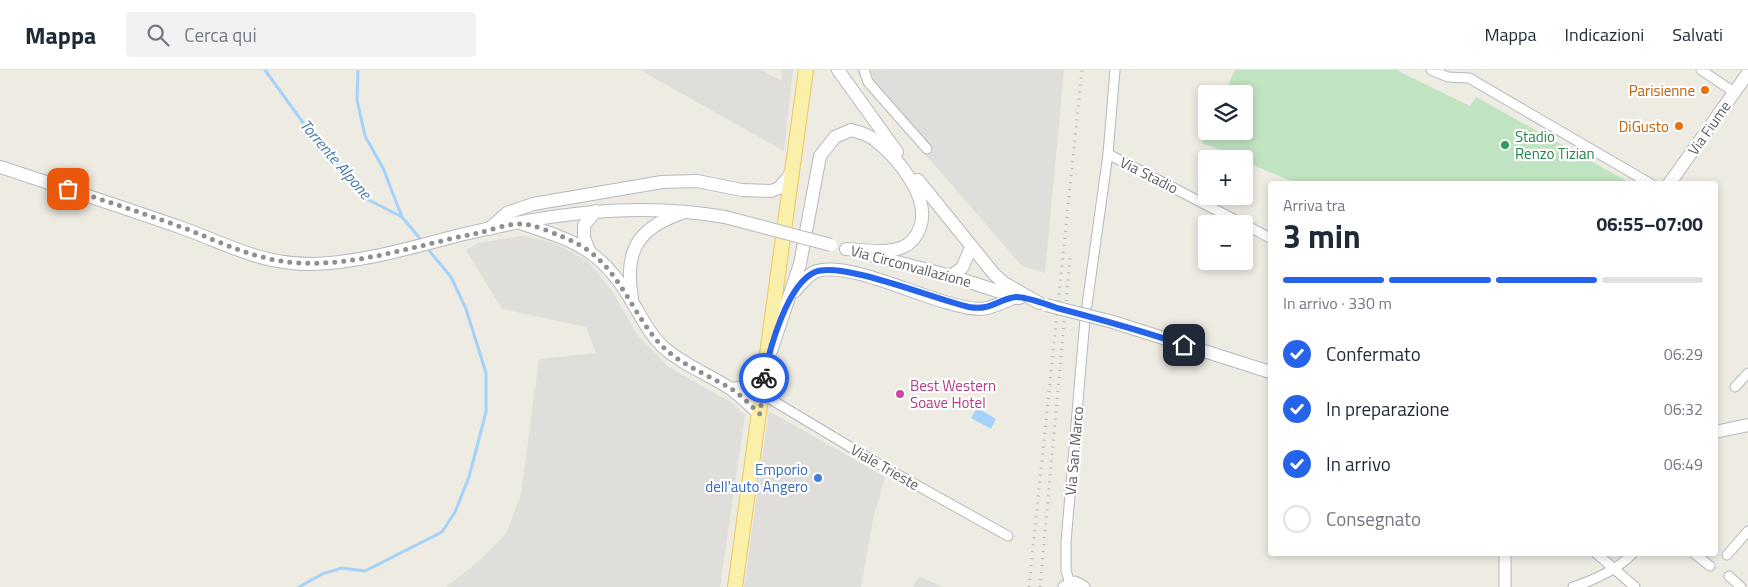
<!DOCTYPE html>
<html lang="it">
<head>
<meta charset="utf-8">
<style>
  :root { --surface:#fff; --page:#f2f2f3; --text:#1f2937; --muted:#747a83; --line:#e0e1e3; --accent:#2563eb }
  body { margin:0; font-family:"Titillium Web",sans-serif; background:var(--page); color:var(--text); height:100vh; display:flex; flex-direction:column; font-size:19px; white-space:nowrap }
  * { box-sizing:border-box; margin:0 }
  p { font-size:16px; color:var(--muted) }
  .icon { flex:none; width:28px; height:28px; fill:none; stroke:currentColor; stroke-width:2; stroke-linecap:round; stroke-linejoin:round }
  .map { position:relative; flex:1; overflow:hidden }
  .details { position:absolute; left:1268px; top:111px; width:450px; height:375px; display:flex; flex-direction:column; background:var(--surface); border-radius:5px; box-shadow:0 2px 8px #0003 }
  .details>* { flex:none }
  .buttons { position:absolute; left:1198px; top:15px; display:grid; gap:10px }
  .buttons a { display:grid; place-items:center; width:55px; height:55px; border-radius:5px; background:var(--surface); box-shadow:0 2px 8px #0003; font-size:25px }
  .pin { position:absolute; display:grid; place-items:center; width:42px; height:42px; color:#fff; margin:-21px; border-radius:10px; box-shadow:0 2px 8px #0006 }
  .courier { position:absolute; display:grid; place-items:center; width:50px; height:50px; margin:-25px; border:4px solid #2563eb; border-radius:50%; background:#fff; color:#222; box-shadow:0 1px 6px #0007 }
  .headline em { font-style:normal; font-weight:700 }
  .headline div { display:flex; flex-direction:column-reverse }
  .headline { display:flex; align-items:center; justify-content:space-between; height:85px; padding:0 15px }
  h1 { font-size:32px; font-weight:700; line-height:38px }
  .bar { display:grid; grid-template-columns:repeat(4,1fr); gap:8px 5px; align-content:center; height:60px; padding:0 15px }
  .bar i { height:6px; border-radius:4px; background:var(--line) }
  .bar .current { background:var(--accent) }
  .bar p { grid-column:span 4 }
  ol { padding:0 15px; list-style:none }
  li { display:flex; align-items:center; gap:15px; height:55px }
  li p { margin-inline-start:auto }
  li .icon { padding:5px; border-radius:50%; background:var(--accent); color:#fff; stroke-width:4 }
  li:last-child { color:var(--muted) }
  li i { width:28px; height:28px; border:2px solid var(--line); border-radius:50% }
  header { display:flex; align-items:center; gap:30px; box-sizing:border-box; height:70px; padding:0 25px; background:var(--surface); border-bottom:1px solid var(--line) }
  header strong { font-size:24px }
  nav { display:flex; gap:28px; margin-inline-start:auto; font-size:18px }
  .search { width:350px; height:45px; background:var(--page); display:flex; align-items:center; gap:12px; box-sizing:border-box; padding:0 18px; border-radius:5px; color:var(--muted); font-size:19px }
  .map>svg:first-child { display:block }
  .industrial { fill:#e0deda }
  .green { fill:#c0e3c1 }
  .water { fill:#a5d2fa }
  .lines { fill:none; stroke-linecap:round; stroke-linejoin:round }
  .stream { stroke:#a5d2fa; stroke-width:3 }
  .minor-casing { stroke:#b5b8bc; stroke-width:11 }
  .tertiary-casing { stroke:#b5b8bc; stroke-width:13 }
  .secondary-casing { stroke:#b6b9be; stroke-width:14 }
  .primary-casing { stroke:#eac75e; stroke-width:16 }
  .minor { stroke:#fff; stroke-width:9 }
  .tertiary { stroke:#fff; stroke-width:11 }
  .secondary { stroke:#fff; stroke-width:12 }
  .primary { stroke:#fbf0a9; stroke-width:14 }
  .rail { stroke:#b3b4b4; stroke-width:3; stroke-dasharray:1 6; stroke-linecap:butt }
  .secondary-bridge-casing { stroke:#b6b9be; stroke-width:14; stroke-linecap:butt }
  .secondary-bridge { stroke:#fff; stroke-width:12 }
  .done { stroke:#8e8f8f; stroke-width:5; stroke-dasharray:0 9 }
  .route { stroke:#2563eb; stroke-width:6 }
  .food-dot { fill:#e8710a; stroke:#fff; stroke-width:2 }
  .leisure-dot { fill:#2e9e5b; stroke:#fff; stroke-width:2 }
  .hotel-dot { fill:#d1479c; stroke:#fff; stroke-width:2 }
  .shop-dot { fill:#3f7fe0; stroke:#fff; stroke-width:2 }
  .labels { text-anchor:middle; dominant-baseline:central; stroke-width:4.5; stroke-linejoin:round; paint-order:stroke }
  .food-label { font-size:15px; fill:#c56008; stroke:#fff; text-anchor:end }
  .street-label { font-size:15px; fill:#5b5e62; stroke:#fff }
  .leisure-label { font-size:15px; fill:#27864d; stroke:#fff; text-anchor:start }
  .hotel-label { font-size:15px; fill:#b23c85; stroke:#fff; text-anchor:start }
  .shop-label { font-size:15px; fill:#366cbe; stroke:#fff; text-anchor:end }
  .water-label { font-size:16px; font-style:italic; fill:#4679b3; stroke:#fff }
</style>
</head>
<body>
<header>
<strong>Mappa</strong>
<div class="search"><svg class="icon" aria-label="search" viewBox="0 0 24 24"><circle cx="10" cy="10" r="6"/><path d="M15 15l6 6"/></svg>Cerca qui</div>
<nav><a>Mappa</a><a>Indicazioni</a><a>Salvati</a></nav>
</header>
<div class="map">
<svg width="1748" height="517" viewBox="0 0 1748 517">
  <rect width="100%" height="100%" fill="#edebe2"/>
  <g class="industrial">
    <polygon points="640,0 760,0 782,11 782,0 793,0 784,81"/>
    <polygon points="856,0 1064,0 1045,203 1022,196 867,17"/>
    <polygon points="522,166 551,172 587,190 612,221 638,266 670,298 734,334 745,345 720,517 446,517 478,492 506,464 521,424 539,289 596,283 586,257 502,239 466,180 478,173"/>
    <polygon points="769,341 885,407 873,450 861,517 744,517"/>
    <polygon points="919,506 942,517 913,517"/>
  </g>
  <polygon class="green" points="1235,0 1396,0 1470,36 1476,27 1632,114 1298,114 1244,91 1244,89 1202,73 1207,61 1244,61 1244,24 1224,24"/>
  <polygon class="water" points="977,338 996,349 991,359 971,348"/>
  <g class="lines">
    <g class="stream">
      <polyline points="265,0 304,54 367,129 402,147 422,171"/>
      <polyline points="358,0 357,30 365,66 383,98 402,147"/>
      <polyline points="299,517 322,504 342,498 365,501 442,462 455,442 469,407 486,342 486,303 466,239 451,207 427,178"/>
    </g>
    <g class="minor-casing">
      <g id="minor">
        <polyline points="864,0 868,12 927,79"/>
        <polyline points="1431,0 1448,7 1469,8 1651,114"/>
        <polyline points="1701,0 1734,22"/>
        <polyline points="1108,84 1243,154"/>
        <polyline points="1244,154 1270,168"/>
        <polyline points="1087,235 1108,84 1115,0"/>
        <polyline points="1735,317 1748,303"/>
        <polyline points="762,324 877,393 1008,466"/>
        <polyline points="1597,484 1635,517"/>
        <polyline points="1695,484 1710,496"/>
        <polyline points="1727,485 1748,461"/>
        <polyline points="1729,506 1741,517"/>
        <polyline points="1070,513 1066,501 1066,472 1085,249"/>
        <path d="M1573 517C1594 510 1617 500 1632 484"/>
      </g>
    </g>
    <g class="tertiary-casing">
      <g id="tertiary">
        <polyline points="1064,517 1075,512 1084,517"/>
        <polyline points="1505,517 1505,484"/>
      </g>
    </g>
    <g class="secondary-casing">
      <g id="secondary">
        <polyline points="838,0 897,82"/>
        <path d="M0 97C61 117 122 137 182 158 230 175 259 194 312 194 361 193 413 177 460 165 547 144 636 131 725 147"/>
        <polyline points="918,110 994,204 1004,213 1039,233"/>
        <polyline points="1669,114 1748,3"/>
        <path d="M523 154C575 171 602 180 631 230 641 246 649 264 663 277 683 295 708 304 731 319 741 326 750 336 760 344"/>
        <polyline points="489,159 507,143 533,134 662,112 697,111 742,120 771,121 779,118 787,109 792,101"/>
        <polyline points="589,180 584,168 584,155 596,141"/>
        <polyline points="870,185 951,206 1019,228"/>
        <polyline points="951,206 962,198 971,178"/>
        <path d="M795 221C801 214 808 204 817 201 854 190 938 238 980 239 992 239 1005 231 1016 227"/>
        <path d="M632 228C624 182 637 158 682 143"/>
        <polyline points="1113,252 1270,302"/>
        <path d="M771 281 800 194 820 86 835 67 851 60C859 62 869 65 875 70 898 88 931 128 920 157 917 166 912 173 903 177 886 184 864 180 846 179"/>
        <polyline points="732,319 745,317 764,309"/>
        <polyline points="1715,362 1748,355"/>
      </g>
    </g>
    <g class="primary-casing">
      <polyline id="primary" points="735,517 806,0"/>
    </g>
    <use href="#minor" class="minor"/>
    <use href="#tertiary" class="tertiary"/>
    <use href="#secondary" class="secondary"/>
    <use href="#primary" class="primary"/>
    <g class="rail">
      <polyline points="1029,517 1082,0"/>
      <polyline points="1040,517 1070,188"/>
    </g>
    <g class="secondary-bridge-casing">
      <g id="secondary-bridge">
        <polyline points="725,147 831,175"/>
        <polyline points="1046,235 1113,252"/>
      </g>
    </g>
    <use href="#secondary-bridge" class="secondary-bridge"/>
  </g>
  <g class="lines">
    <path class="done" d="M68 119C107 131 145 144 184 158 223 173 257 191 300 193 359 196 420 174 478 163 491 160 506 154 520 154 532 153 561 166 572 171 618 192 629 240 660 274 679 294 706 304 730 318 741 325 750 335 760 344L764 308"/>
    <path class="route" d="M764 308C769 280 787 214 815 202 843 191 936 230 969 237 991 241 998 229 1016 227 1028 227 1045 234 1057 238 1099 249 1142 261 1184 275"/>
  </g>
  <g class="food-dot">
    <circle cx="1705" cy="20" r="5"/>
    <circle cx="1679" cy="56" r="5"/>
  </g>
  <circle class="leisure-dot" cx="1505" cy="75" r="5"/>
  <circle class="hotel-dot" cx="900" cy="324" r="5"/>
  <circle class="shop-dot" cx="818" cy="408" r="5"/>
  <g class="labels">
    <g class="food-label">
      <text x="1695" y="20">Parisienne</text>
      <text x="1669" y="56">DiGusto</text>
    </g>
    <g class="street-label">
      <text transform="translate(1709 58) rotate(-55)">Via Fiume</text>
      <text transform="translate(1149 105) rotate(27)">Via Stadio</text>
      <text transform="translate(911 196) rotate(15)">Via Circonvallazione</text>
      <text transform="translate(1074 381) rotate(-85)">Via San Marco</text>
      <text transform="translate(885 397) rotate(30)">Viale Trieste</text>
    </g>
    <g class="leisure-label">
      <text x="1515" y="66">Stadio<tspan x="1515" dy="17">Renzo Tizian</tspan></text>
    </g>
    <g class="hotel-label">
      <text x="910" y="315">Best Western<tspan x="910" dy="17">Soave Hotel</tspan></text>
    </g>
    <g class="shop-label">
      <text x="808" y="399">Emporio<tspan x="808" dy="17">dell'auto Angero</tspan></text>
    </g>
    <g class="water-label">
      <text transform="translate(336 89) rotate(49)">Torrente Alpone</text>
    </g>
  </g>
</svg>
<div class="buttons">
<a><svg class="icon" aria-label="layers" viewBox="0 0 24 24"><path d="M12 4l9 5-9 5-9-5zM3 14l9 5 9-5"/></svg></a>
<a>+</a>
<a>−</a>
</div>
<div class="pin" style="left:68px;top:119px;background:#ea580c"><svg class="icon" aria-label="bag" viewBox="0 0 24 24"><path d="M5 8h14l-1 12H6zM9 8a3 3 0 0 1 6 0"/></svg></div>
<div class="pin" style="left:1184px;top:275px;background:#1f2937"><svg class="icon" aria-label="home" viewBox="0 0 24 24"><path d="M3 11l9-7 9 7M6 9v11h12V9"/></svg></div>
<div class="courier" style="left:764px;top:308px"><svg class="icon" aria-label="bike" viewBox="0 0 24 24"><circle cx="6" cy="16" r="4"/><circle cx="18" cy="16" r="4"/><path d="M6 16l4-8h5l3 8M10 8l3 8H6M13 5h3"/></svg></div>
<section class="details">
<div class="headline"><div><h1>3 min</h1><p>Arriva tra</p></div><em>06:55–07:00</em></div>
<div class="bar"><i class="current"></i><i class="current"></i><i class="current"></i><i></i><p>In arrivo · 330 m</p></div>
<ol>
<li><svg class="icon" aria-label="check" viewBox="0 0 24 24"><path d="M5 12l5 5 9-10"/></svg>Confermato<p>06:29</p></li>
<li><svg class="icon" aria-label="check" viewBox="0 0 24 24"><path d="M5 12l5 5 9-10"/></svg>In preparazione<p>06:32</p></li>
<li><svg class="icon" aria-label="check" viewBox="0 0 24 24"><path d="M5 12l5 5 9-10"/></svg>In arrivo<p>06:49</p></li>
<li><i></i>Consegnato</li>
</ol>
</section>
</div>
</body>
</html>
